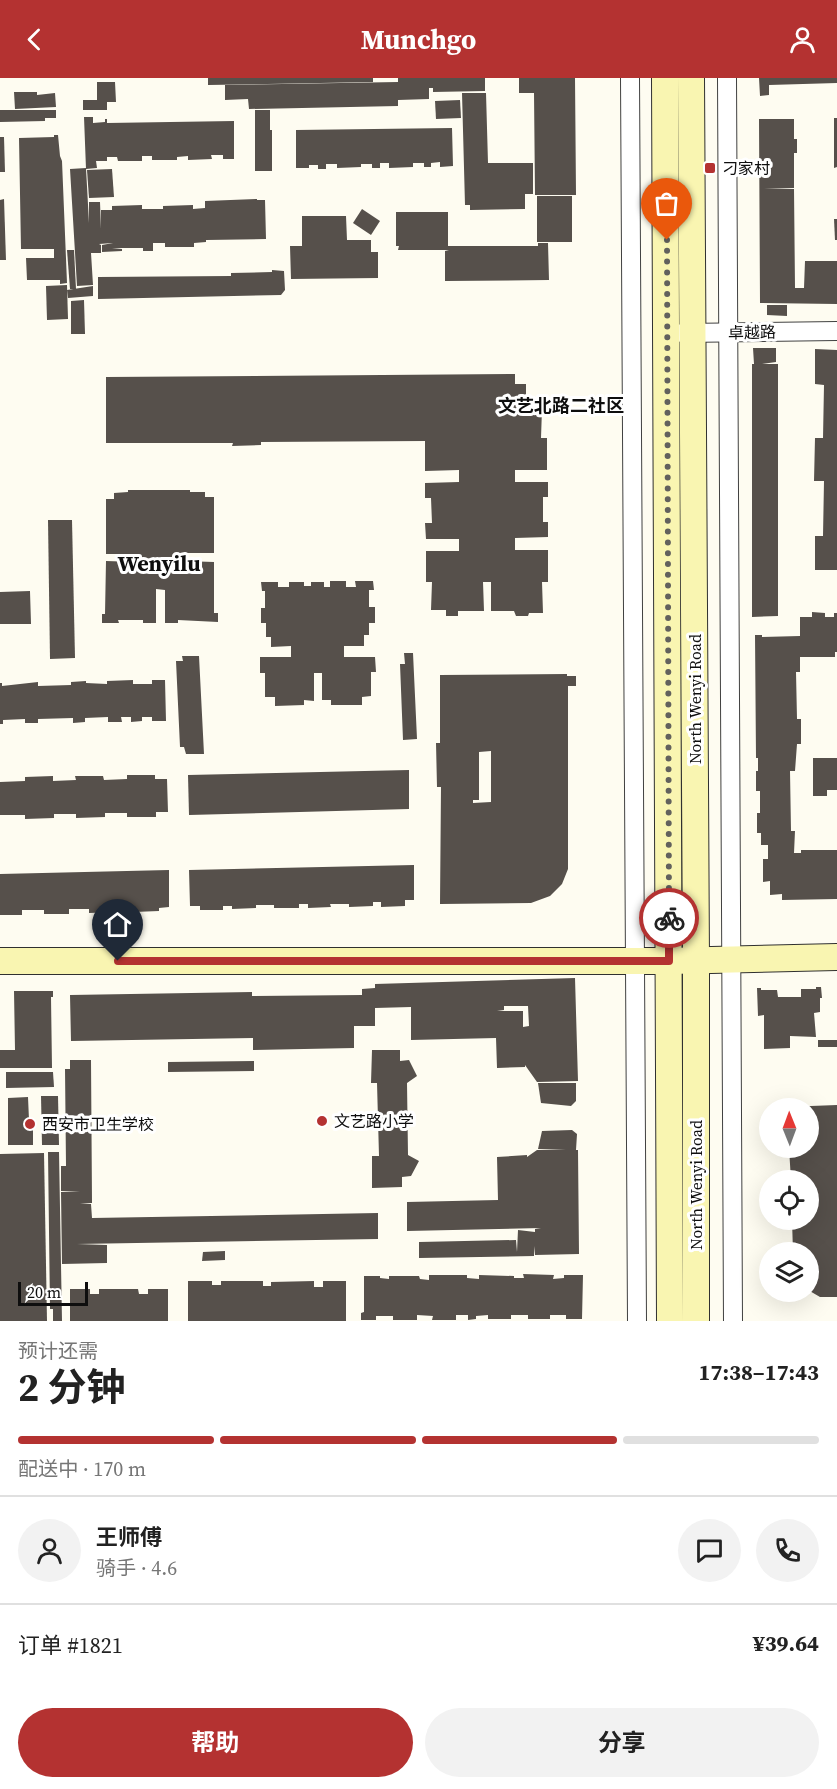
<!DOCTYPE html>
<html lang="zh">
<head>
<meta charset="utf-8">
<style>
  :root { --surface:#fff; --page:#f2f2f2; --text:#222; --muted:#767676; --line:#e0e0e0; --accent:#b43231 }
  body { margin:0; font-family:"Source Serif 4","Noto Sans SC",serif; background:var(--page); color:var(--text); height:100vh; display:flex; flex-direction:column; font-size:22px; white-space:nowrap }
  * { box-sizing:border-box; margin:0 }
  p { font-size:20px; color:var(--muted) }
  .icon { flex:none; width:33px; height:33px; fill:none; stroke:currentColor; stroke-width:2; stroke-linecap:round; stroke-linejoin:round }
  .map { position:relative; height:1243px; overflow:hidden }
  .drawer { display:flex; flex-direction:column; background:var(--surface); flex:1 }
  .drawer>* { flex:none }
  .needle { width:39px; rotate:359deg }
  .buttons { position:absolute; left:759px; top:1020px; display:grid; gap:12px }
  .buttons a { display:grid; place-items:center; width:60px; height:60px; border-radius:50%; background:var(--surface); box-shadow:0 6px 24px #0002; font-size:30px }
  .scale { position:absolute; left:18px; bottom:15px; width:70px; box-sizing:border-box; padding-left:6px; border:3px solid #0e0e0e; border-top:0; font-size:16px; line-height:21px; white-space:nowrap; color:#0e0e0e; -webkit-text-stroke:4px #fff; paint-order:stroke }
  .pin { position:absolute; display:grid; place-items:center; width:51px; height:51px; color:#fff; margin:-62px -26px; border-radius:50% 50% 50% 0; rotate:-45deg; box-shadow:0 0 6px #0007 }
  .pin .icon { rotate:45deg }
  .courier { position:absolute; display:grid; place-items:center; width:60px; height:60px; margin:-30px; border:4px solid #b43231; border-radius:50%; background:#fff; color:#222; box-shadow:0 2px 8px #0007 }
  .head em { font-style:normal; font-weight:700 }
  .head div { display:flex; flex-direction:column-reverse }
  .head { display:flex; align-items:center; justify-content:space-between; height:102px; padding:0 18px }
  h1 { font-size:39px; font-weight:700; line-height:45px }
  .bar { display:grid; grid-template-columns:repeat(4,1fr); gap:9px 6px; align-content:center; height:72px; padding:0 18px }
  .bar i { height:8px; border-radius:4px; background:var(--line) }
  .bar .on { background:var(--accent) }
  .bar p { grid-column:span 4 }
  .line { display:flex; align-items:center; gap:15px; padding:0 18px; border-top:2px solid var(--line) }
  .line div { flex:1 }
  .round { display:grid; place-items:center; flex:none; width:63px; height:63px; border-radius:32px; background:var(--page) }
  .action { display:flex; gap:12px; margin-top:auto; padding:12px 18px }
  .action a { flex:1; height:69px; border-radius:36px; background:var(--accent); color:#fff; font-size:24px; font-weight:700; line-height:69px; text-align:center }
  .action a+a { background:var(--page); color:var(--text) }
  header { display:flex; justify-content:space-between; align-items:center; height:78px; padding:0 18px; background:var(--accent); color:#fff; font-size:27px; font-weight:700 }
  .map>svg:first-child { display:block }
  .building { fill:#56504b; fill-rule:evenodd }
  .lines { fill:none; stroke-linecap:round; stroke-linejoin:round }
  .street-casing { stroke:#414141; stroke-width:20 }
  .secondary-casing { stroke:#303030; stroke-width:28 }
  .street { stroke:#fff; stroke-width:18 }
  .secondary { stroke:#f9f5b1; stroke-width:26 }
  .done { stroke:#62615d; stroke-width:6; stroke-dasharray:0 10.8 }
  .route { stroke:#b43231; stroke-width:8 }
  .poi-dot { fill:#b43231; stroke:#fff; stroke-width:2 }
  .labels { text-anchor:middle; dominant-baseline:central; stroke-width:6; stroke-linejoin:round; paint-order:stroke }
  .poi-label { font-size:16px; fill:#0e0e0e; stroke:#fff; text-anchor:start }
  .street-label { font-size:16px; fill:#0e0e0e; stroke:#fff }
  .neighbourhood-label { font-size:18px; font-weight:bold; fill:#0e0e0e; stroke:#fff }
  .district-label { font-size:22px; font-weight:bold; fill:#0e0e0e; stroke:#fff }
</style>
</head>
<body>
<header><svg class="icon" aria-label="back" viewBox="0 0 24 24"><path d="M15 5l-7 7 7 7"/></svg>Munchgo<svg class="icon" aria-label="person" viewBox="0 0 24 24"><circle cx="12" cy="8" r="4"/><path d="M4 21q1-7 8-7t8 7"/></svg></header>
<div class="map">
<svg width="837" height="1243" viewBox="0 0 837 1243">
  <rect width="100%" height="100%" fill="#fefcf1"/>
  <g class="building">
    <polygon points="208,0 373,0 373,4 208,7"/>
    <polygon points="398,0 485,0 485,13 433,14 433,10 429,10 429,21 398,22 398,28 249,31 248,21 225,22 225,7 398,4"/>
    <polygon points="519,0 575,0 576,117 535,117 534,15 519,15"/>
    <polygon points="759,0 837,0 837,5 769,7 769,17 760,18"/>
    <polygon points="97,4 115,4 116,24 107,24 107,32 83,32 83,22 97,22"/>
    <polygon points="14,14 37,14 37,17 55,15 56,29 15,31"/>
    <polygon points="462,15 486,15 488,85 533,85 533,116 525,116 525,131 470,132 470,127 465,127"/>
    <polygon points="460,22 461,40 436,41 435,23"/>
    <polygon points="0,32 56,32 56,40 45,40 45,43 0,44"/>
    <polygon points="255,32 270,32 270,52 272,52 272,93 255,93"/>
    <polygon points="84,39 93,39 93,45 105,44 105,41 107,41 107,45 234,43 234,81 223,81 223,77 211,77 212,81 188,82 188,78 177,79 177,82 152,82 152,78 142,78 142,83 118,83 117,79 107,79 107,83 96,83 97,90 86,91"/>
    <polygon points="834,40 837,40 837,89 834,90"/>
    <polygon points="759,41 794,41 794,61 797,61 797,75 794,75 794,110 764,111 794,111 795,210 804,210 805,183 837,183 837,226 760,225"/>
    <polygon points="452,50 453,88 440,89 440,84 431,85 431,89 424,89 424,85 413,85 413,89 389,90 389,85 380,85 380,90 372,90 372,86 361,86 361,89 337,90 337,86 326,86 326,91 318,91 318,87 309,87 309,90 296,90 296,52"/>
    <polygon points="54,57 58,57 60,78 62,83 67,205 60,206 60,202 27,202 26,180 54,180 54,171 21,171 19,60 54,59"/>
    <polygon points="0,59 4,59 5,94 0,94"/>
    <polygon points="86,90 89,145 89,124 100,124 101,151 101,132 112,132 112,128 142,127 142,131 163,131 163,128 193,127 193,131 205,130 205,123 257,121 257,122 265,122 266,161 206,162 206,164 194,165 194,169 165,169 165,165 153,165 153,173 143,173 143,170 112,170 122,171 122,173 102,174 102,167 113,165 99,166 101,167 101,175 91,175 93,207 77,208 70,91"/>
    <polygon points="112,91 114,119 89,120 87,92"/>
    <rect x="537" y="118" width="35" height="46"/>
    <polygon points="4,121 6,182 0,182 0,122"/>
    <polygon points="362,131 380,143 371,157 353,145"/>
    <polygon points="396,134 448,134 448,168 538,168 538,165 548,165 549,202 445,203 445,173 449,172 398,172 399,168 396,168"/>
    <polygon points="302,138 346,138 347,162 371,162 371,174 378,174 378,200 291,201 290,168 302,168"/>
    <polygon points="834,141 837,141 837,162 835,162"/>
    <polygon points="67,172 74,172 76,211 70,211"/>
    <polygon points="272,192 284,193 285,212 281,217 98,221 98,199 231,198 231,195 272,194"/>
    <polygon points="67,207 68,241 47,242 46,208"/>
    <polygon points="93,208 93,218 68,220 67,212"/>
    <polygon points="84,222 85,256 71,256 71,223"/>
    <polygon points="767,227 787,227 787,238 767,237"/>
    <polygon points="753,270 776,270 776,284 762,286 778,286 778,538 752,539 752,286 754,286"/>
    <polygon points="815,271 837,272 837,492 815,492 815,458 823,458 824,403 814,403 815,360 823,360 824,307 815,306"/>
    <polygon points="515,296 515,306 526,306 526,321 524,325 514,326 527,326 527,331 542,331 541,360 547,360 547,392 515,392 515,404 548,404 548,419 543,419 543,444 548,444 548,459 515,460 515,472 548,472 548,504 542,504 543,535 529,535 528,538 516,538 514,533 491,533 491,504 483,504 484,533 458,533 458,538 446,538 446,532 431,532 432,504 426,504 426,473 459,473 459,461 426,461 425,445 432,445 431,420 425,420 425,405 459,404 459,392 425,393 425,363 261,364 261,367 232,368 233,365 106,365 106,299"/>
    <polygon points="128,412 190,412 190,414 205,414 205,419 214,419 214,475 184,475 184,483 214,484 214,535 218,535 218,544 178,542 178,545 165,545 165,512 156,511 156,545 143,545 143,542 118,542 119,545 102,545 102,536 105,536 106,483 136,484 136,476 106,476 106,421 114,421 114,415 128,414"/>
    <polygon points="48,442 72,442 75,580 50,581"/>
    <polygon points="330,503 346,503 346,509 356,509 355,503 373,503 374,512 369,512 369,529 375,529 375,545 369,545 369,557 364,557 364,568 344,568 344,579 375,579 376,594 371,594 371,618 362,619 362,627 331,627 331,622 322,622 322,595 314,595 314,623 304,622 304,627 275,628 275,619 265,619 265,595 260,595 260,579 291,579 291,568 271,569 271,559 266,559 266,545 261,545 261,530 265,530 265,513 262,513 261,504 278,504 278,509 289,509 289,504 304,504 304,508 311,508 311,504 324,504 324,509 330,509"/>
    <polygon points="30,513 31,546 0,546 0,514"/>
    <polygon points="812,534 825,535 825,539 834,539 834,535 837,535 837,574 835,574 835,579 800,579 800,594 796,594 797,641 801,641 801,666 797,666 795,693 790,693 791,753 795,753 794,775 801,775 801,772 837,772 837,821 782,822 782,816 770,817 770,803 763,804 763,781 768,781 768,767 761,767 761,755 757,755 757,735 760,735 760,713 756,713 756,693 758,693 758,680 756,680 755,557 762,557 762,559 800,558 800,539 812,539"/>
    <polygon points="404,575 413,575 417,661 403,662 400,586 405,586"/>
    <polygon points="182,578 199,578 204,676 186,676 184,669 180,669 176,583 183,583"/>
    <path d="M567 596V598H576V608H568V791L562 806 550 818 531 825 440 826 441 709H437L436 665H440V597ZM491 673V724L473 725V722H479V674Z"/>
    <polygon points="133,602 133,606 152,606 152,602 165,602 166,643 152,643 152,639 142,639 142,643 131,644 131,639 121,639 122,644 108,644 108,639 85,640 85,644 73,645 73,640 38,641 38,645 25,645 25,641 3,642 3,646 0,646 0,605 2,605 2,608 38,604 38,608 71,607 71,604 86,603 86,605 107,606 107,603"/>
    <polygon points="813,680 837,680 837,712 827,712 827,718 813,718"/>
    <polygon points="409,692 409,731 189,737 188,697"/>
    <polygon points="127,697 155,697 155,701 167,701 168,734 156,734 156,739 127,739 127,735 105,735 105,739 76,740 76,736 54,736 54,740 25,741 25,737 0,737 0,704 25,703 25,699 53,698 53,703 76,702 75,698 103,698 104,702 127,701"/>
    <polygon points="414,787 414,822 405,822 405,828 381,829 381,824 373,824 373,828 349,829 349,826 330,826 331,829 308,830 308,826 299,826 299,830 274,830 274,827 256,827 256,830 232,831 232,828 223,828 223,832 200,832 200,828 190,828 189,792"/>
    <polygon points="169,792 169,829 159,830 159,833 134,834 134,830 114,830 114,834 89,835 89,831 69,831 69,836 44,836 44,832 22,832 22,837 0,837 0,796"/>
    <path d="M575 900 578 1003 537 1004 525 987V989L497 990 496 960 411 962V929L375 930V948H354V970L253 972V960L71 963 70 917 252 914V918L362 917V911L375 910V906ZM504 928H528L529 948 523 949V933H497L504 932Z"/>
    <polygon points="816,909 821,909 822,920 820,920 820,934 814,935 816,959 790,958 790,970 764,971 764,937 758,938 757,910 761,910 761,912 777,912 778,919 801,919 801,911 816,911"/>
    <polygon points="14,913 53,913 53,919 51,919 52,990 0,990 0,972 15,972"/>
    <rect x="818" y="962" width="19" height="7"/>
    <polygon points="372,972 400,972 400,983 409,982 417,998 407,1005 408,1077 419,1083 411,1098 402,1099 402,1109 372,1110 372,1078 379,1078 377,1005 371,1005"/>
    <polygon points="70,982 91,982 92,1125 80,1125 91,1126 92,1140 378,1135 378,1161 77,1166 107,1167 107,1185 62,1186 61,1114 80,1113 61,1113 61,1088 66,1088 65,991 70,991"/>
    <polygon points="254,983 254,993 168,994 168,984"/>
    <polygon points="6,994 53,994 54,1009 6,1010"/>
    <polygon points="538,1005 576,1005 576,1023 571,1028 541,1025"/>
    <polygon points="41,1018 58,1018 59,1067 42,1067"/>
    <polygon points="28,1019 29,1042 33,1042 33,1067 8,1067 8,1020"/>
    <polygon points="837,1027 837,1219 820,1219 808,1212 808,1174 793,1174 792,1142 808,1142 808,1102 791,1102 789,1070 808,1070 808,1030 785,1030 785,1029"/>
    <polygon points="572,1052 577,1056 576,1072 578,1072 579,1176 535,1177 534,1168 534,1178 419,1180 419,1164 516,1162 517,1174 518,1152 535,1154 535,1151 541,1150 407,1153 407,1124 498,1122 497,1079 527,1077 527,1079 537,1072 566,1072 538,1071 542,1053"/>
    <polygon points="48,1074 59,1074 62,1243 53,1243 53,1231 50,1231"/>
    <polygon points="44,1075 47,1243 0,1243 0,1076"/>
    <polygon points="225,1173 225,1182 202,1183 203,1174"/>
    <polygon points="523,1196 554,1197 553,1201 564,1200 564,1197 583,1197 582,1241 566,1241 566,1237 550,1237 550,1241 528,1241 528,1237 511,1237 511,1241 488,1241 488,1237 476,1238 476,1241 468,1242 468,1237 456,1237 456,1242 432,1242 433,1238 417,1237 417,1242 393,1242 393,1238 376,1238 376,1242 361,1242 361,1235 364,1234 364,1198 380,1198 380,1200 389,1201 389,1198 419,1198 420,1201 429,1202 429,1197 467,1197 467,1200 479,1201 479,1197 514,1198 514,1200 524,1200"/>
    <polygon points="188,1203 212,1203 212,1207 221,1207 221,1203 263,1203 263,1208 271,1208 271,1204 314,1203 314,1209 323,1209 323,1203 346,1203 346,1243 188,1243"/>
    <polygon points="70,1211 90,1211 90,1216 99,1216 99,1211 138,1211 139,1216 148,1216 148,1211 168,1211 168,1243 70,1243"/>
  </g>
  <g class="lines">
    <g class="street-casing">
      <g id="street">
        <polyline points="630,0 637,1243"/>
        <polyline points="727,0 733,1243"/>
        <polyline points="682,255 837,253"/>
      </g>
    </g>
    <g class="secondary-casing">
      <g id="secondary">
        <polyline points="665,0 670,1243"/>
        <polyline points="691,0 696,882 696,1243"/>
        <polyline points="0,883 669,883 837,879"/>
      </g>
    </g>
    <use href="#street" class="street"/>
    <use href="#secondary" class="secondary"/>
  </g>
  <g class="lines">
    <polyline class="done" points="667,162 669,840"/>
    <polyline class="route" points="118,883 669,883 669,840"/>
  </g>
  <g class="poi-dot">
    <rect x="704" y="84" width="12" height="12" rx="3"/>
    <circle cx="322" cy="1043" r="6"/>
    <circle cx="30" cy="1046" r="6"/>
  </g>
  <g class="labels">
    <g class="poi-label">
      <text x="722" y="90">刁家村</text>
      <text x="334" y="1043">文艺路小学</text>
      <text x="42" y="1046">西安市卫生学校</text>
    </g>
    <g class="street-label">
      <text transform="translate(752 254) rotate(-1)">卓越路</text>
      <text transform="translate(695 621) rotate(-90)">North Wenyi Road</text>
      <text transform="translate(696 1107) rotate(-90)">North Wenyi Road</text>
    </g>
    <g class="neighbourhood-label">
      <text x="561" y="327">文艺北路二社区</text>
    </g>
    <g class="district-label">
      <text x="159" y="485">Wenyilu</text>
    </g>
  </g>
</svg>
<div class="buttons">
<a><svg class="needle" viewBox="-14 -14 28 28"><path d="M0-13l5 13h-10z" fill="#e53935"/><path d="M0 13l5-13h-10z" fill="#767676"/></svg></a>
<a><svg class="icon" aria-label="locate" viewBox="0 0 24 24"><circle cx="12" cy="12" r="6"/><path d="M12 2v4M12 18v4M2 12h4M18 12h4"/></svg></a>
<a><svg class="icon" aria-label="layers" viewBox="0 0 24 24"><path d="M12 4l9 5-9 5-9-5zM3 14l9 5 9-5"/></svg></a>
</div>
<div class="scale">20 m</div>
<div class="pin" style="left:667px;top:162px;background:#ea580c"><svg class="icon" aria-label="bag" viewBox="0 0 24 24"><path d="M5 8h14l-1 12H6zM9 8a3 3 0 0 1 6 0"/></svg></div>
<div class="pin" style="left:118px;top:883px;background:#1f2937"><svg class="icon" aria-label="home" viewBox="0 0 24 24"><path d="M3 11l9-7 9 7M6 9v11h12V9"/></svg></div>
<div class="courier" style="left:669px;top:840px"><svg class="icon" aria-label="bike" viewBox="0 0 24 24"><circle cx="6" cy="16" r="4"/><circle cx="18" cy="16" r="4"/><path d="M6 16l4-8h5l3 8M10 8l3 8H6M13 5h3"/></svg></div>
</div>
<section class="drawer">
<div class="head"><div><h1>2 分钟</h1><p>预计还需</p></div><em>17:38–17:43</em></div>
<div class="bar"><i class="on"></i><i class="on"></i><i class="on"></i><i></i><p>配送中 · 170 m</p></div>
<div class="line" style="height:108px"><a class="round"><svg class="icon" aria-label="person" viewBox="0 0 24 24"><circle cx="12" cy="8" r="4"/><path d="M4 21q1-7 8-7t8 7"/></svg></a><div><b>王师傅</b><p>骑手 · 4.6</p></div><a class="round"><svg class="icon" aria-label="chat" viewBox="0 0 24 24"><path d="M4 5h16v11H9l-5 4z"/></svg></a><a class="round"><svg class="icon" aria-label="phone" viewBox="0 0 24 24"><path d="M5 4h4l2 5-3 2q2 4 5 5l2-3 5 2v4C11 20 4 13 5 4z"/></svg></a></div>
<div class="line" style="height:78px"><div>订单 #1821</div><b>¥39.64</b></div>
<div class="action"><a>帮助</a><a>分享</a></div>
</section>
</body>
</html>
